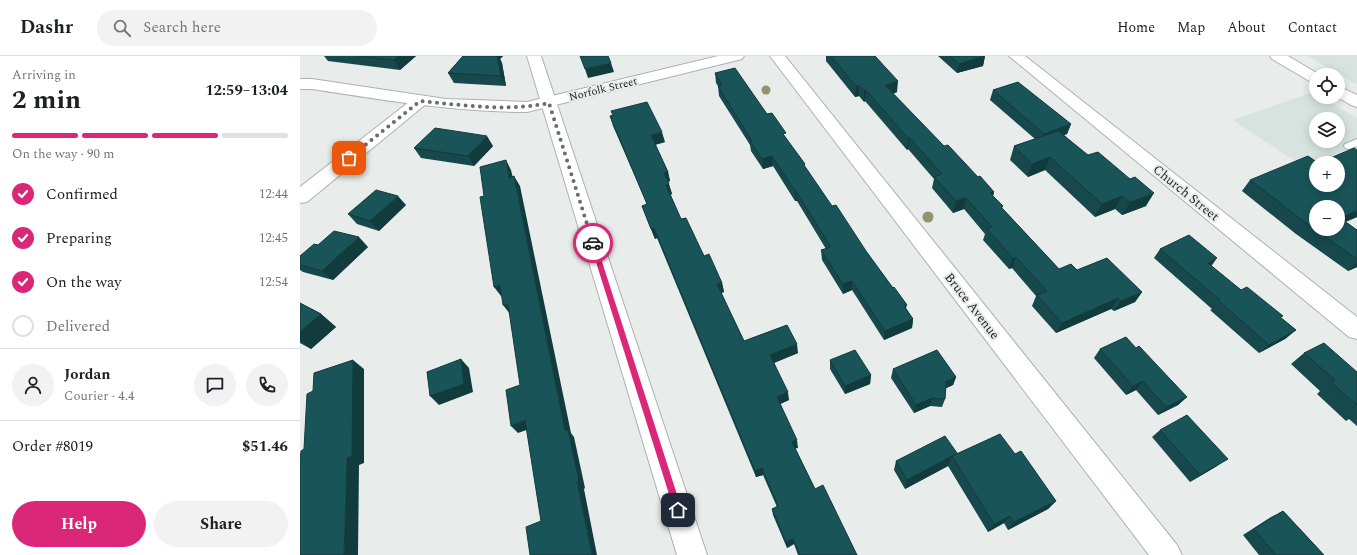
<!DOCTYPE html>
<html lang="en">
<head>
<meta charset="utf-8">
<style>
  :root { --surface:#fff; --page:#f2f2f2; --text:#202124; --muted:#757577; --line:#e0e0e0; --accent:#db2777 }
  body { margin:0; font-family:Spectral,serif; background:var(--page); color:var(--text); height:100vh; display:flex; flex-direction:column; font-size:15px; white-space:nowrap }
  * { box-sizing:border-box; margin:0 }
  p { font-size:13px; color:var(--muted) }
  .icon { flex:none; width:22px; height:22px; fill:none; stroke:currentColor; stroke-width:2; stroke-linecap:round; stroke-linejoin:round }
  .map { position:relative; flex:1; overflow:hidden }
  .details { display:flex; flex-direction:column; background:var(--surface); width:300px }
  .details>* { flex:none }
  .fabs { position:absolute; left:1009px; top:12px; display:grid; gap:8px }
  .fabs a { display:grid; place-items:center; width:36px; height:36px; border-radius:50%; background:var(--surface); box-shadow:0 2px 10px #0003; font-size:20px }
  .pin { position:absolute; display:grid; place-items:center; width:34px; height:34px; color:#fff; margin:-17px; border-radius:8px; box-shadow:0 2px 6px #0006 }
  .courier { position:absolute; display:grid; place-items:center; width:40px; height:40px; margin:-20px; border:3px solid #db2777; border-radius:50%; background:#fff; color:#222; box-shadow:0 1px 5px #0007 }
  .head em { font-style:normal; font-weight:700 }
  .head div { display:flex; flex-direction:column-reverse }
  .head { display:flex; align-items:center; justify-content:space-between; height:68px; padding:0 12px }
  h1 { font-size:26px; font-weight:700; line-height:30px }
  .bar { display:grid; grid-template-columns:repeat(4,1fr); gap:6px 4px; align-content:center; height:48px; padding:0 12px }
  .bar i { height:5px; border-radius:3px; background:var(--line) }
  .bar .active { background:var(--accent) }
  .bar p { grid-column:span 4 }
  .line { display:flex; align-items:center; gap:10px; padding:0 12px; border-top:1px solid var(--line) }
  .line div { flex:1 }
  .round { display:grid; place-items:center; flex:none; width:42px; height:42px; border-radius:21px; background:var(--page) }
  ol { padding:0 12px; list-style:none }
  li { display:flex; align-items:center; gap:12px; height:44px }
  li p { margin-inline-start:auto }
  li .icon { padding:4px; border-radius:50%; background:var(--accent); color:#fff; stroke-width:4 }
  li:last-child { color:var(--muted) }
  li i { width:22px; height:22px; border:2px solid var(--line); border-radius:50% }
  .cta { display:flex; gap:8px; margin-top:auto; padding:8px 12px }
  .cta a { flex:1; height:46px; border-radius:24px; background:var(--accent); color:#fff; font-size:16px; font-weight:700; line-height:46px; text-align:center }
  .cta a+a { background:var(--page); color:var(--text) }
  header { display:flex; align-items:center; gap:24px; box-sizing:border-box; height:56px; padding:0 20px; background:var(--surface); border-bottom:1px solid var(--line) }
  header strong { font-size:19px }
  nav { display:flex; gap:22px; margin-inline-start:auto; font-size:14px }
  .search { width:280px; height:36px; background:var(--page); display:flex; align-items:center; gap:10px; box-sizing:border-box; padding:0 14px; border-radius:22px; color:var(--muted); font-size:15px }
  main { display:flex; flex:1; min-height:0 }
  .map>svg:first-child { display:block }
  .built { fill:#d7e3de; fill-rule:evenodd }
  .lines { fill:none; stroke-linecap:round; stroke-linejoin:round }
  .lane-casing { stroke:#adb1af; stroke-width:2 }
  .street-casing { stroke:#adb1af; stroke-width:2 }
  .secondary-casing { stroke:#adb1af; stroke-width:2 }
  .primary-casing { stroke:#adb1af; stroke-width:2 }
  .lane { fill:#fff; fill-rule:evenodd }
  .street { fill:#fff; fill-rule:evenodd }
  .secondary { fill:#fff; fill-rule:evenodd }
  .primary { fill:#fff; fill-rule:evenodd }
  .tree { fill:#93936c }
  .wall { fill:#16484c }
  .shaded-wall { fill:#123b3e }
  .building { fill:#195458; stroke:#123b3e; fill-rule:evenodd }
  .route { fill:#db2777 }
  .done { stroke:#6b6d6c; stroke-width:4; stroke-dasharray:0 7.2 }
  .labels { text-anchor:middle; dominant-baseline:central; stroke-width:4; stroke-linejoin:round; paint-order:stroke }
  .far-street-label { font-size:11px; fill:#272828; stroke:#e8ecea }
  .street-label { font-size:13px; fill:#272828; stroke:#e8ecea }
</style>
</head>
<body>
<header>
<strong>Dashr</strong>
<div class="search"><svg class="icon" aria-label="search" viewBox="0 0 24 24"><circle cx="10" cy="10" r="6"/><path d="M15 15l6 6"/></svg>Search here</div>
<nav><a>Home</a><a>Map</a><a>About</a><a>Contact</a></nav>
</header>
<main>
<section class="details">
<div class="head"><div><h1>2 min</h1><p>Arriving in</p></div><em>12:59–13:04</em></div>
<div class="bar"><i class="active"></i><i class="active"></i><i class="active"></i><i></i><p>On the way · 90 m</p></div>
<ol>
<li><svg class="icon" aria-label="check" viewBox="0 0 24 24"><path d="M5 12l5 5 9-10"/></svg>Confirmed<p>12:44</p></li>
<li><svg class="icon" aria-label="check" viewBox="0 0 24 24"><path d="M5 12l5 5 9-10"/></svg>Preparing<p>12:45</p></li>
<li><svg class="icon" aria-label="check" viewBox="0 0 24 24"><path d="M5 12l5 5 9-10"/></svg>On the way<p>12:54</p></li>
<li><i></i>Delivered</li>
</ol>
<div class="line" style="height:72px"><a class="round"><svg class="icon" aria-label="person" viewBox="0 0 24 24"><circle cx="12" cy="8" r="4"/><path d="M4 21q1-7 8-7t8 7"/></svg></a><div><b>Jordan</b><p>Courier · 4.4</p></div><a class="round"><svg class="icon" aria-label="chat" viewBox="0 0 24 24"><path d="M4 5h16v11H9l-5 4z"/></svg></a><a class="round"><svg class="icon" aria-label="phone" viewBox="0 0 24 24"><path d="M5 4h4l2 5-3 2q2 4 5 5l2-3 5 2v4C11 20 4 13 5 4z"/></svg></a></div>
<div class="line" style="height:52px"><div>Order #8019</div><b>$51.46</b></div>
<div class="cta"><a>Help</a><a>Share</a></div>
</section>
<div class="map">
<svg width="1057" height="499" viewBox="0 0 1057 499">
  <rect width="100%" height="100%" fill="#e8ecea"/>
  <g class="built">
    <polygon points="1008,0 1057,0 1057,28 1054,27"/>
    <path d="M1013 36 1016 38V41H1021L1057 62V146L1038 129V107H1016V119L933 64ZM1016 63H1038V85H1016Z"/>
  </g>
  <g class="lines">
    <g class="lane-casing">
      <polygon id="lane" points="1057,83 1057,90 1049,93 1045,92 1044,90 1045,88"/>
    </g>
    <g class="street-casing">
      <g id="street">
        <polygon points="227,0 241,0 407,499 377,499"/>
        <polygon points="470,0 485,0 877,489 882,499 849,499"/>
        <polygon points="709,0 725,0 1057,261 1057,283 1049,281"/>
        <polygon points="120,40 126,42 128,45 126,48 7,146 0,147 0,131 114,42"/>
      </g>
    </g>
    <g class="secondary-casing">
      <path id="secondary" d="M418 0H444L442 3 227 56C154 56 84 44 12 33H0V23H12L146 43 227 46Z"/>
    </g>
    <g class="primary-casing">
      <g id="primary">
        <polygon points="970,0 988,0 1020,19 1016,19 1016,28 1011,26 972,3"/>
        <polygon points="1038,30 1057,39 1057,51 1051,49 1037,41"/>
      </g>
    </g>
    <use href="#lane" class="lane"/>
    <use href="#street" class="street"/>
    <use href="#secondary" class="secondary"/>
    <use href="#primary" class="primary"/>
  </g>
  <g class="tree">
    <circle cx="466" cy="34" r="4.5"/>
    <circle cx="628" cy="161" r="5.5"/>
  </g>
  <g class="wall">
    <polygon points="24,0 116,0 100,14 28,5"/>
    <polygon points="163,0 203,0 200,3 202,7 206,30 154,27 148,17"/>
    <polygon points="526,0 531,0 597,36 593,38 644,90 678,121 694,136 693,140 703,150 702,152 759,213 777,214 842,236 835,246 814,255 811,253 756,277 732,250 736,240 712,212 709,213 683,184 685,178 664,153 653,157 632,132 634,123 608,93 607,94 565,45 564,46 559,40 555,41 526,5"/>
    <polygon points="638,0 685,0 683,10 657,17"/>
    <polygon points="415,17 467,58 486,82 505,112 532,150 593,232 607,249 606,252 613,263 612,272 584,284 552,234 543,238 522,204 521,194 526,193 497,145 495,145 473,110 463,113 451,95 450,89 419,40 418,30 416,27"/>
    <polygon points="693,34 771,68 767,78 764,79 846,150 822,159 815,153 795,161 745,114 728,121 710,104 714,90 735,83 690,44"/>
    <polygon points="310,60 365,86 355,89 368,116 370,125 368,126 372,138 370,139 381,163 404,200 422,227 424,236 421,237 444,285 498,297 474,307 489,344 480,348 498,392 495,392 515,433 557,499 498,499 494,488 487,492 473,459 472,453 477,451 463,419 456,421 357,182 355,183 342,150 347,148 313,70"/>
    <polygon points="193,90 174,110 121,102 114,92"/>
    <polygon points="1057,94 1057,161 1045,166 1057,174 1057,211 1048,215 996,178 942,135 950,124 1016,129"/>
    <polygon points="106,149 79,175 57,168 48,158"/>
    <polygon points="18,189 68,191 33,224 3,216 0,214 0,200"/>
    <polygon points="860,193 911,210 941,234 981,262 996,274 985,283 959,297 910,254 912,253 854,202"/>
    <polygon points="0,247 21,258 36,271 11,293 0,287"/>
    <polygon points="836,292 887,341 878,349 858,359 836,334 826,339 794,302 800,293"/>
    <polygon points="1004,297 1057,316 1057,370 1049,363 1046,365 1017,338 1020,335 991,308"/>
    <polygon points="530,304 571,319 570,328 545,338 530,313"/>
    <polygon points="593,313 656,321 653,329 646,332 645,343 642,351 630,350 614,357 591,322"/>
    <polygon points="860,374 917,410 890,426 852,381"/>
    <polygon points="657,397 715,398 756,445 748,453 708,474 704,467 688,476 648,410 605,433 594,414 596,405"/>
    <polygon points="983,455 1024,499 959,499 943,479 971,461"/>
  </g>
  <g class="shaded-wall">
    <polygon points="99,0 116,0 100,14 94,4"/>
    <polygon points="194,0 203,0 200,3 202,7 206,30 201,20"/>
    <polygon points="685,0 683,10 657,17 659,8"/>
    <polygon points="311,7 314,16 288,22 285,13"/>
    <polygon points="598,25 597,36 584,40 585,29"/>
    <polygon points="559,29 559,40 555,41 556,30"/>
    <polygon points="566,34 565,45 564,46 564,35"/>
    <polygon points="771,68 767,78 740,88 744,78"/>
    <polygon points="362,76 365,86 354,89 351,79"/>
    <polygon points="187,80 193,90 174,110 168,100"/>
    <polygon points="608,82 610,82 608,93 607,94"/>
    <polygon points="472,100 473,110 463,113 462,103"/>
    <polygon points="750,101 745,114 728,121 732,108"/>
    <polygon points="206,104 211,114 215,131 209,122"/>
    <polygon points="368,116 370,125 367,126 364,117"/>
    <polygon points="214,120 220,130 271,377 274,381 285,432 284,433 297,499 292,499 277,426 265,375"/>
    <polygon points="369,128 372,138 369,139 366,129"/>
    <polygon points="495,135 496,135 497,145 495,145"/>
    <polygon points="694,136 691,147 690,137"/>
    <polygon points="854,137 846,150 822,159 830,146"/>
    <polygon points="98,140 106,149 79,175 70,165"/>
    <polygon points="822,140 815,153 795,161 802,148"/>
    <polygon points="666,142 664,153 653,157 656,145"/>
    <polygon points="1057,155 1057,161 1038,169 1040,162"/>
    <polygon points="354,172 357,182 355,183 351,173"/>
    <polygon points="59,181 68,191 33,224 22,215"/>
    <polygon points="716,201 712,212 709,213 713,202"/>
    <polygon points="917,202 910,212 908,207"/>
    <polygon points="1057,207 1057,211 1048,215"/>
    <polygon points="552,225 552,234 543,238 543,228"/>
    <polygon points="422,227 424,236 419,238 417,228"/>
    <polygon points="200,229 207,238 201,240 194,231"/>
    <polygon points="842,236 835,246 814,255 821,245"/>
    <polygon points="818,242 811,253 756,277 762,267"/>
    <polygon points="208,248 210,258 203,249"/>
    <polygon points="21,258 36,271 11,293 0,284 0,276"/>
    <polygon points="613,263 612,272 584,284 585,275"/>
    <polygon points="996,274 985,283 959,297 969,289"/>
    <polygon points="497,288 498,297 471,308 470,299"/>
    <polygon points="161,303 169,312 173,336 139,349 130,340"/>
    <polygon points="53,304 64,313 64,407 59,409 58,499 44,499 47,402"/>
    <polygon points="571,319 570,328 545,338 545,330"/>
    <polygon points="656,321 653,329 642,334 645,326"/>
    <polygon points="843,325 836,334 826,339 833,330"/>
    <polygon points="488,336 489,344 478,349 477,341"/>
    <polygon points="887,341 878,349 858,359 866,351"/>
    <polygon points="632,342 630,350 614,357 616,349"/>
    <polygon points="225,364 232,372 218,377 211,370"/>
    <polygon points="497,384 498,392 493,393 492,386"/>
    <polygon points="652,400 648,410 605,433 607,424"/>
    <polygon points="928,403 917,410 890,426 900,419"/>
    <polygon points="462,412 463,419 456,421 455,415"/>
    <polygon points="756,445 748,453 708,474 714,466"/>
    <polygon points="710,460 704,467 688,476 694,468"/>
    <polygon points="493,483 494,488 487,492 486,486"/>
  </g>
  <g class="building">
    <polygon points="58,0 99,0 94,4"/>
    <polygon points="163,0 197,0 201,20 148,17"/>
    <polygon points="280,0 308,0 311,7 285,13"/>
    <polygon points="531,0 575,0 598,25 585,29 644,90 648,89 678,121 680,120 694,136 690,137 703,150 701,151 759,213 771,208 777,214 807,202 842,236 821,245 818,242 762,267 737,239 747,235 716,201 713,202 687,173 692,171 666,142 656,145 634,121 642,118 610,82 608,82 566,34 564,35 559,29 556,30"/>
    <polygon points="650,0 685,0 659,8"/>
    <polygon points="435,12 467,58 472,57 486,77 483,78 505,108 504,109 532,150 536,149 566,195 593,232 594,231 607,249 604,250 613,263 585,275 552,225 543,228 521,194 531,191 496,135 495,135 472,100 462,103 450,85 452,85 418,30 422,29 415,17"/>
    <polygon points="718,26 771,68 744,78 693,34"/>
    <polygon points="347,46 362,76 351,79 368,116 364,117 369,128 366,129 381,163 386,162 404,200 409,198 422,227 417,228 444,285 487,269 497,288 470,299 488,336 477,341 497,384 492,386 515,433 523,429 557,499 500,499 493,483 486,486 472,453 478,450 462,412 455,415 354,172 351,173 342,150 347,148 310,60 313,59 311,55"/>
    <polygon points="135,72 187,80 168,100 114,92"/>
    <polygon points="758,75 788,99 798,96 830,123 835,121 854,137 830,146 822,140 802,148 750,101 732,108 714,90"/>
    <path d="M1054 92 1057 94V155L1040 162 1057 174V203L1006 167 950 124 1008 100 1018 107H1016V129H1038V107H1019ZM1016 151H1038V173H1016Z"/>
    <polygon points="206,104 209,122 214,120 265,375 268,374 279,425 277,426 292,499 230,499 226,471 241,465 225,364 211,370 206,334 220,329 208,248 203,249 200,229 194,231 180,141 184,140 180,111"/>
    <polygon points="76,134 98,140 70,165 48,158"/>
    <polygon points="34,175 59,181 22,215 0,209 0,200 14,188 18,189"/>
    <polygon points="889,179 917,202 908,207 941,234 947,231 983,260 980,261 996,274 969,289 919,245 920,244 860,193"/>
    <polygon points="0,247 21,258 0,276"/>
    <polygon points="826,281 836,292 839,290 887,341 866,351 843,325 833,330 800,293"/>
    <polygon points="1024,287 1057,316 1057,349 1032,327 1035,324 1004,297"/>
    <polygon points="555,294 571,319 545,330 530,304"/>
    <polygon points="637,294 656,321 645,326 646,328 645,343 632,342 616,349 593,313"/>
    <polygon points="161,303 164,328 130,340 127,316"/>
    <polygon points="53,304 52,400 47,402 44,499 0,499 0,404 1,395 4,393 7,338 13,335 14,317"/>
    <polygon points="887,359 928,403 900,419 860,374"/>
    <polygon points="700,378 715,398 721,395 756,445 714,466 710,460 694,468 652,400 607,424 596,405 645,380 657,397 652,400"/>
    <polygon points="983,455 1024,499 976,499 954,473"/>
  </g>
  <polygon class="route" points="293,185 296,187 382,454 381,457 378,458 375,457 374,454 290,187"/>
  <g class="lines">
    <path class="done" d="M49 102 120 45C164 49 205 56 249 47L293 187"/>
  </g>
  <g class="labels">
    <g class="far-street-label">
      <text transform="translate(303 33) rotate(-14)">Norfolk Street</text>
    </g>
    <g class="street-label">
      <text transform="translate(886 137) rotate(39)">Church Street</text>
      <text transform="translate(672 250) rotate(52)">Bruce Avenue</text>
    </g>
  </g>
</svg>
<div class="fabs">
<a><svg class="icon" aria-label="locate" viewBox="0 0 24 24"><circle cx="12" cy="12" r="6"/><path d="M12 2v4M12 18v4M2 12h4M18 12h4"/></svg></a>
<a><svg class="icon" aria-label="layers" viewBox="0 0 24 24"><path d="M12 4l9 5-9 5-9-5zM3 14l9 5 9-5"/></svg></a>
<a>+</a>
<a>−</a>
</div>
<div class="pin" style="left:49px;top:102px;background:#ea580c"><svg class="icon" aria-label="bag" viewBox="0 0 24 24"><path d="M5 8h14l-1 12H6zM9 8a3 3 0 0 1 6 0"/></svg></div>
<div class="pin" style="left:378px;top:454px;background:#1f2937"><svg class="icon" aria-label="home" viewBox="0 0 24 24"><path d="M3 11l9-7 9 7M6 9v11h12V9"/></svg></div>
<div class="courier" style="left:293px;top:187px"><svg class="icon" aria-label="car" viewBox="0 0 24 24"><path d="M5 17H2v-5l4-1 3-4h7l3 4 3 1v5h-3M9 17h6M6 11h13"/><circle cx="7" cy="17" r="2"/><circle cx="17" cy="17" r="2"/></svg></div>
</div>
</main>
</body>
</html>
